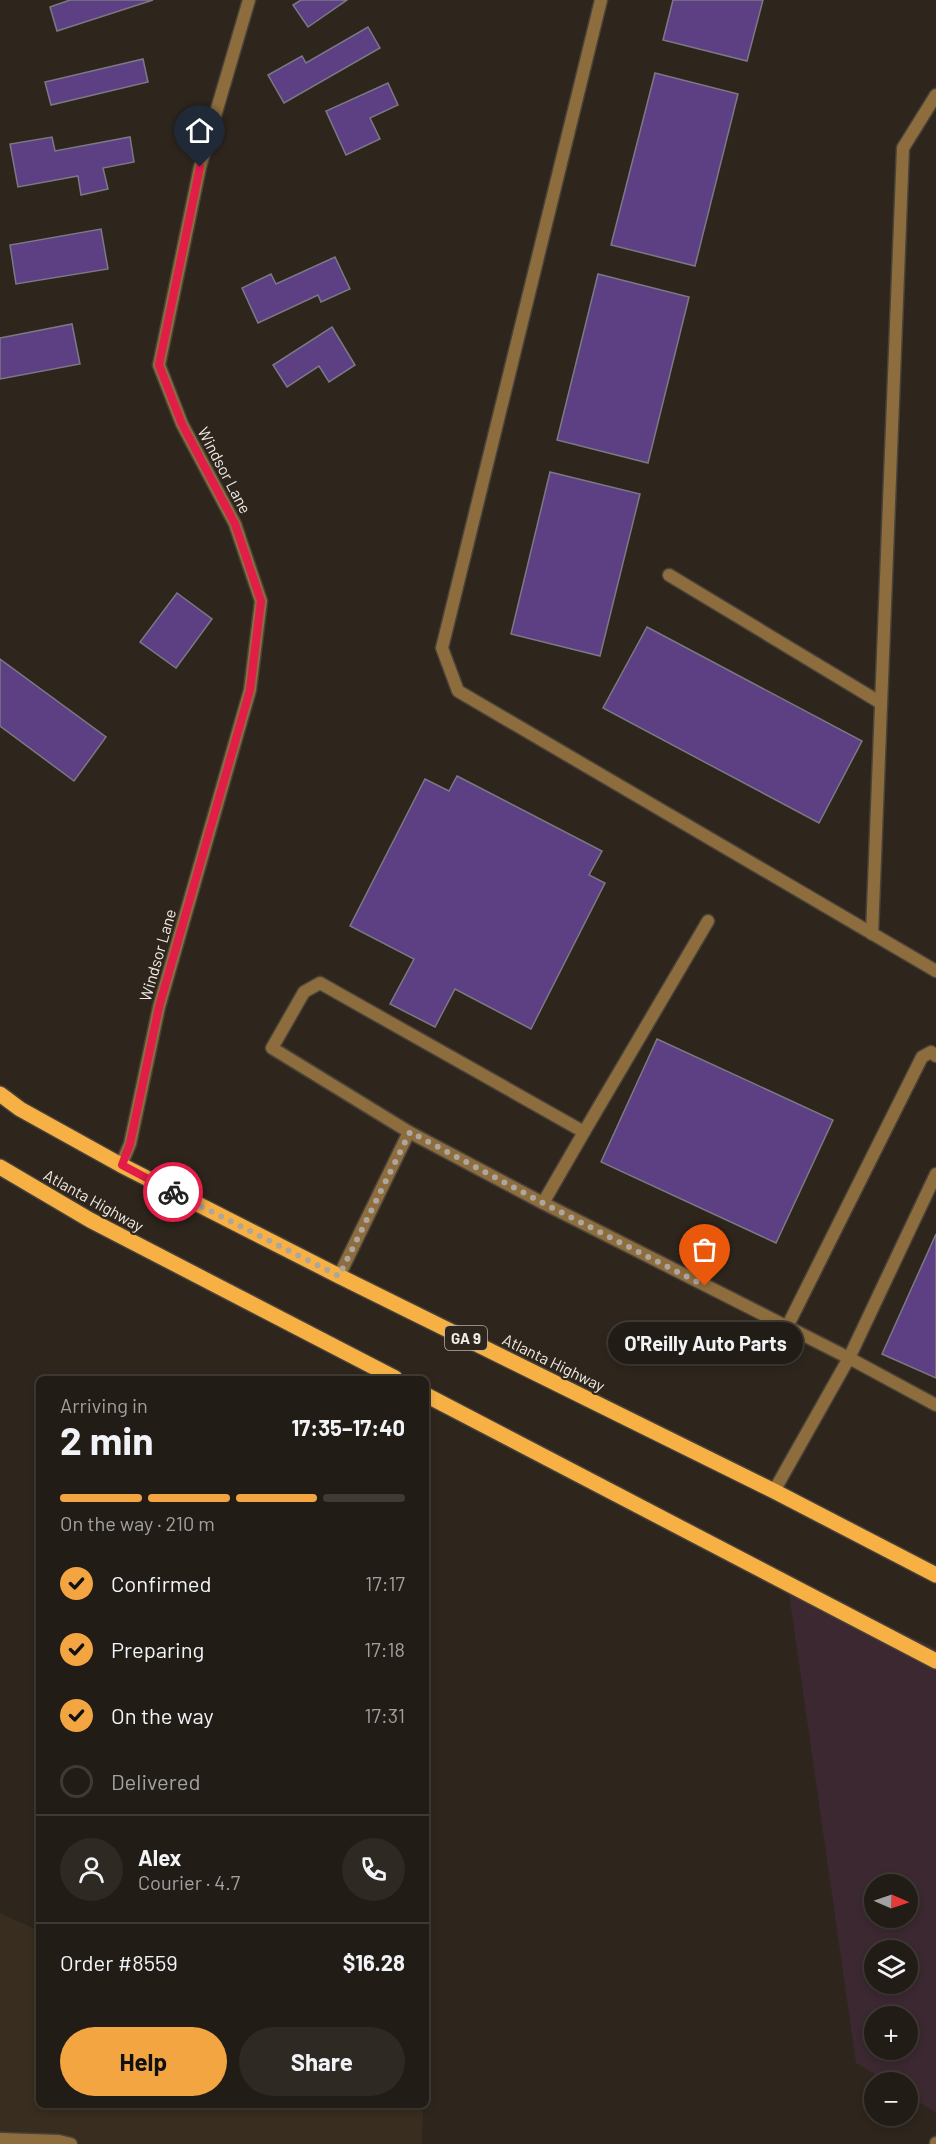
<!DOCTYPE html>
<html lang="en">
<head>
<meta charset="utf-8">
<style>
  :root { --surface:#221c16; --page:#2e2923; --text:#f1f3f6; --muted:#a2a1a1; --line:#3f3a35; --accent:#f2a541 }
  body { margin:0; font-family:Barlow,sans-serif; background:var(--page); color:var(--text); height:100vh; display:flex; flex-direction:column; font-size:22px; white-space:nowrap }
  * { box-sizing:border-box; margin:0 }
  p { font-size:20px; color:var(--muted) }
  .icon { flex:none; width:33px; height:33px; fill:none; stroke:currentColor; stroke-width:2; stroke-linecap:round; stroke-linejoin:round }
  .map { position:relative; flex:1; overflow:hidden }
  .side { position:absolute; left:36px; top:1376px; width:393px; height:732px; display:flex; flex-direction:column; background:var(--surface); border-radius:9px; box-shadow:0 3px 9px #0003,0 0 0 2px var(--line) }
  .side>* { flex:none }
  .needle { width:39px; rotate:92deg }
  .buttons { position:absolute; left:864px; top:1874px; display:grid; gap:12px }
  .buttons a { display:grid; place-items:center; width:54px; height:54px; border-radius:50%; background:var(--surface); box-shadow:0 3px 9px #0003,0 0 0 2px var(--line); font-size:30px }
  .pin { position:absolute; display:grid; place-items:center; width:51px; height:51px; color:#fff; margin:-62px -26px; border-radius:50% 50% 50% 0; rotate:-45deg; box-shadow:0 0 6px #0007 }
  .pin .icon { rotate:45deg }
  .courier { position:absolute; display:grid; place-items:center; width:60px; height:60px; margin:-30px; border:4px solid #e11d48; border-radius:50%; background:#fff; color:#222; box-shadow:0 2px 8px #0007 }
  .bubble { position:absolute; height:42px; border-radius:21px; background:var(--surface); box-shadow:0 3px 9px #0003,0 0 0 2px var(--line); font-size:20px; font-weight:700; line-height:42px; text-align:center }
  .headline em { font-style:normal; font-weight:700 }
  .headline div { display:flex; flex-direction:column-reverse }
  .headline { display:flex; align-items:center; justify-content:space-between; height:102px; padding:0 24px }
  h1 { font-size:39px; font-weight:700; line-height:45px }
  .bar { display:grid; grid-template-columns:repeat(4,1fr); gap:9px 6px; align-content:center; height:72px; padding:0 24px }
  .bar i { height:8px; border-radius:4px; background:var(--line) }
  .bar .active { background:var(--accent) }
  .bar p { grid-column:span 4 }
  .line { display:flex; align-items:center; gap:15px; padding:0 24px; border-top:2px solid var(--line) }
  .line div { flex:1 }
  .round { display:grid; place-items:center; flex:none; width:63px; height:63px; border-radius:32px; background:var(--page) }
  ol { padding:0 24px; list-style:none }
  li { display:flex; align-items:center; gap:18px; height:66px }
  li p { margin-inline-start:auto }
  li .icon { padding:6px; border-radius:50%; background:var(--accent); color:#111; stroke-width:4 }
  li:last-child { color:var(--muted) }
  li i { width:33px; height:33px; border:3px solid var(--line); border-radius:50% }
  .cta { display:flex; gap:12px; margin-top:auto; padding:12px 24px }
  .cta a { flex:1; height:69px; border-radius:36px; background:var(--accent); color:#111; font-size:24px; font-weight:700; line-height:69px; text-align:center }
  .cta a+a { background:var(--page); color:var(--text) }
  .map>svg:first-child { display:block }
  .industrial { fill:#3b2830; fill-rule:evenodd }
  .education { fill:#382d1e }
  .building { fill:#5c4083; stroke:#7c7884; stroke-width:1.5 }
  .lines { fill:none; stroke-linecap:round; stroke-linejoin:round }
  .service-casing { stroke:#494239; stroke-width:15 }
  .minor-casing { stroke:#494239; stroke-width:15 }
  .primary-casing { stroke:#494239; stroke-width:18 }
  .service { stroke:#8d6c3d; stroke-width:12 }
  .minor { stroke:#8d6c3d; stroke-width:12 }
  .primary { stroke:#f6b044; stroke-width:15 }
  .done { stroke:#aca69f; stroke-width:6; stroke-dasharray:0 10.8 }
  .route { stroke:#e11d48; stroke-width:8 }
  .labels { text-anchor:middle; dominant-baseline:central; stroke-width:4.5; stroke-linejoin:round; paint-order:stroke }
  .shield { fill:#2e261d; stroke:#b6b0a9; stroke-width:1.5 }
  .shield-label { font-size:15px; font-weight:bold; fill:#f0ebe5 }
  .street-label { font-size:16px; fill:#f0ebe5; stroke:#2e261d }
</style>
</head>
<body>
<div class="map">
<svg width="936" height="2144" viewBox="0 0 936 2144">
  <rect width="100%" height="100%" fill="#2e261d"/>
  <path class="industrial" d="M787 1580 936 1648V2113L908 2095V2082H887L856 2063ZM874 1884H908V1917H874ZM874 1950H908V1983H874ZM874 2016H908V2049H874Z"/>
  <polygon class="education" points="0,1913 39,1931 39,2104 408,2104 423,2112 422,2144 0,2144"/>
  <g class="building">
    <polygon points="70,0 153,0 57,31 50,7"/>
    <polygon points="301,0 347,0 308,27 293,5"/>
    <polygon points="673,0 763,0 747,61 663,40"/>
    <polygon points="368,27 380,48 284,103 268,75 302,56 306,63"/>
    <polygon points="143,59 148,82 51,105 45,82"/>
    <polygon points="655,73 738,94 695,266 611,245"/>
    <polygon points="388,83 398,105 370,118 380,139 346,155 326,111"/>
    <polygon points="52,137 55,151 130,137 134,162 103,168 108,189 81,195 78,176 18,187 10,144"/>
    <polygon points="101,229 108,269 16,284 10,245"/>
    <polygon points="335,257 350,289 321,302 318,295 258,323 242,288 271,274 276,284"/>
    <polygon points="598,274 689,297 648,463 557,440"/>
    <polygon points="72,324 80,364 0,379 0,338"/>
    <polygon points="332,327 355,365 329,382 319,366 287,387 273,365"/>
    <polygon points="550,472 640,494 600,656 511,634"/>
    <polygon points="177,593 212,619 176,668 140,642"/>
    <polygon points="647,627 862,741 819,823 603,708"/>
    <polygon points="0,659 106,737 74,781 0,726"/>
    <polygon points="457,776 602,851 589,875 605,883 531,1029 455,989 435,1027 390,1004 414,959 350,926 425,779 449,791"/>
    <polygon points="657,1039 833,1120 776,1243 601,1162"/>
    <polygon points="936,1234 936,1378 882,1354"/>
  </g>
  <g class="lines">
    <g class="service-casing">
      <g id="service">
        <polyline points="601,0 442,648 458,691 936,971"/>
        <polyline points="669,575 881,703"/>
        <polyline points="708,921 584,1132 320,983 304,992 272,1048 409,1132 543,1203 849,1358 774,1491"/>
        <polyline points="872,934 903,148 936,95"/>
        <polyline points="936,1174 849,1358 936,1405"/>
        <polyline points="543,1203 584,1132"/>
        <polyline points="339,1276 409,1132"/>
        <polyline points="787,1327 922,1057 931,1052 936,1056"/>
        <polyline points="0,2139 59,2141 71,2144"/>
        <polyline points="936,2144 936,2143"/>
      </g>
    </g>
    <g class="minor-casing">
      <polyline id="minor" points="121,1165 130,1144 159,1007 250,690 261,601 235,524 182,424 159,365 200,167 249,0"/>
    </g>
    <g class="primary-casing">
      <g id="primary">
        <polyline points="0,1094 20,1109 121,1165 339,1276 774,1491 936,1575"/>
        <polyline points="0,1167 90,1220 395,1378"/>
        <polyline points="426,1395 936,1661"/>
      </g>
    </g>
    <use href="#service" class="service"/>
    <use href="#minor" class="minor"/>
    <use href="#primary" class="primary"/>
  </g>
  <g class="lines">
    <polyline class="done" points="173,1192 339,1276 410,1132 543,1203 705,1286"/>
    <polyline class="route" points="173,1192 122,1165 130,1144 159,1007 250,690 261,601 235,524 182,424 159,365 200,167"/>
  </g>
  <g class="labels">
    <rect class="shield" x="445" y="1326" width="42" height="24" rx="4.5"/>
    <g class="shield-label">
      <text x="466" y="1338">GA 9</text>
    </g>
    <g class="street-label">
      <text transform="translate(225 470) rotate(62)">Windsor Lane</text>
      <text transform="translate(157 955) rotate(-74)">Windsor Lane</text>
      <text transform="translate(94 1200) rotate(29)">Atlanta Highway</text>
      <text transform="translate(554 1362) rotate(26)">Atlanta Highway</text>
    </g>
  </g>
</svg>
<div class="buttons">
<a><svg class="needle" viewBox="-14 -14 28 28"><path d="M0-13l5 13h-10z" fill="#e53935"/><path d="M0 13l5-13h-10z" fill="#a2a1a1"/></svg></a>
<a><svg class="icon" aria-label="layers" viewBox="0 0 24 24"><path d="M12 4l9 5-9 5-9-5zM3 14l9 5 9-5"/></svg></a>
<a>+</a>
<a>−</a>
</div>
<div class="pin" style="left:705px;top:1286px;background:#ea580c"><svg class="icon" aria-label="bag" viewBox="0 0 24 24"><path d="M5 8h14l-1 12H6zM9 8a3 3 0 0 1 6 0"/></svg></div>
<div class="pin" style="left:200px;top:167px;background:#1f2937"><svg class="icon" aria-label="home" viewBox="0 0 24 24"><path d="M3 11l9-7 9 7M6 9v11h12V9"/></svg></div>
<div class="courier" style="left:173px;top:1192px"><svg class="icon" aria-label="bike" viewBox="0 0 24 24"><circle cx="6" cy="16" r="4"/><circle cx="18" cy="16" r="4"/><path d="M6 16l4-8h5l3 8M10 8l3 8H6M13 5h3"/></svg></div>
<div class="bubble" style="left:608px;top:1322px;width:195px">O'Reilly Auto Parts</div>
<section class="side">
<div class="headline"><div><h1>2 min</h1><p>Arriving in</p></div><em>17:35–17:40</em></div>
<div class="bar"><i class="active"></i><i class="active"></i><i class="active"></i><i></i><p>On the way · 210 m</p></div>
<ol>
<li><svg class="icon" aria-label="check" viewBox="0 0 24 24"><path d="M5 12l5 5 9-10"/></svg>Confirmed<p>17:17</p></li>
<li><svg class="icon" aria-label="check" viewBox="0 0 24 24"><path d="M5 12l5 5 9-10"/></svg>Preparing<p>17:18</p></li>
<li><svg class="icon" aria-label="check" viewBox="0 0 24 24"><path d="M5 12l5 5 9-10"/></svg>On the way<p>17:31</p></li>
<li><i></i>Delivered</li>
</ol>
<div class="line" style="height:108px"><a class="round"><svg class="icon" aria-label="person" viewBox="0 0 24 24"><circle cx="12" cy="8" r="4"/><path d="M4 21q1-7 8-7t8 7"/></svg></a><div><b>Alex</b><p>Courier · 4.7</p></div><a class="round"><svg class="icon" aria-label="phone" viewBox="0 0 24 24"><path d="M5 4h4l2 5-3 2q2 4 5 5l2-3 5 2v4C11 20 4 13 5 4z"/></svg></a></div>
<div class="line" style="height:78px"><div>Order #8559</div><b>$16.28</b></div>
<div class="cta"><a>Help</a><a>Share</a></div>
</section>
</div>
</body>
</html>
